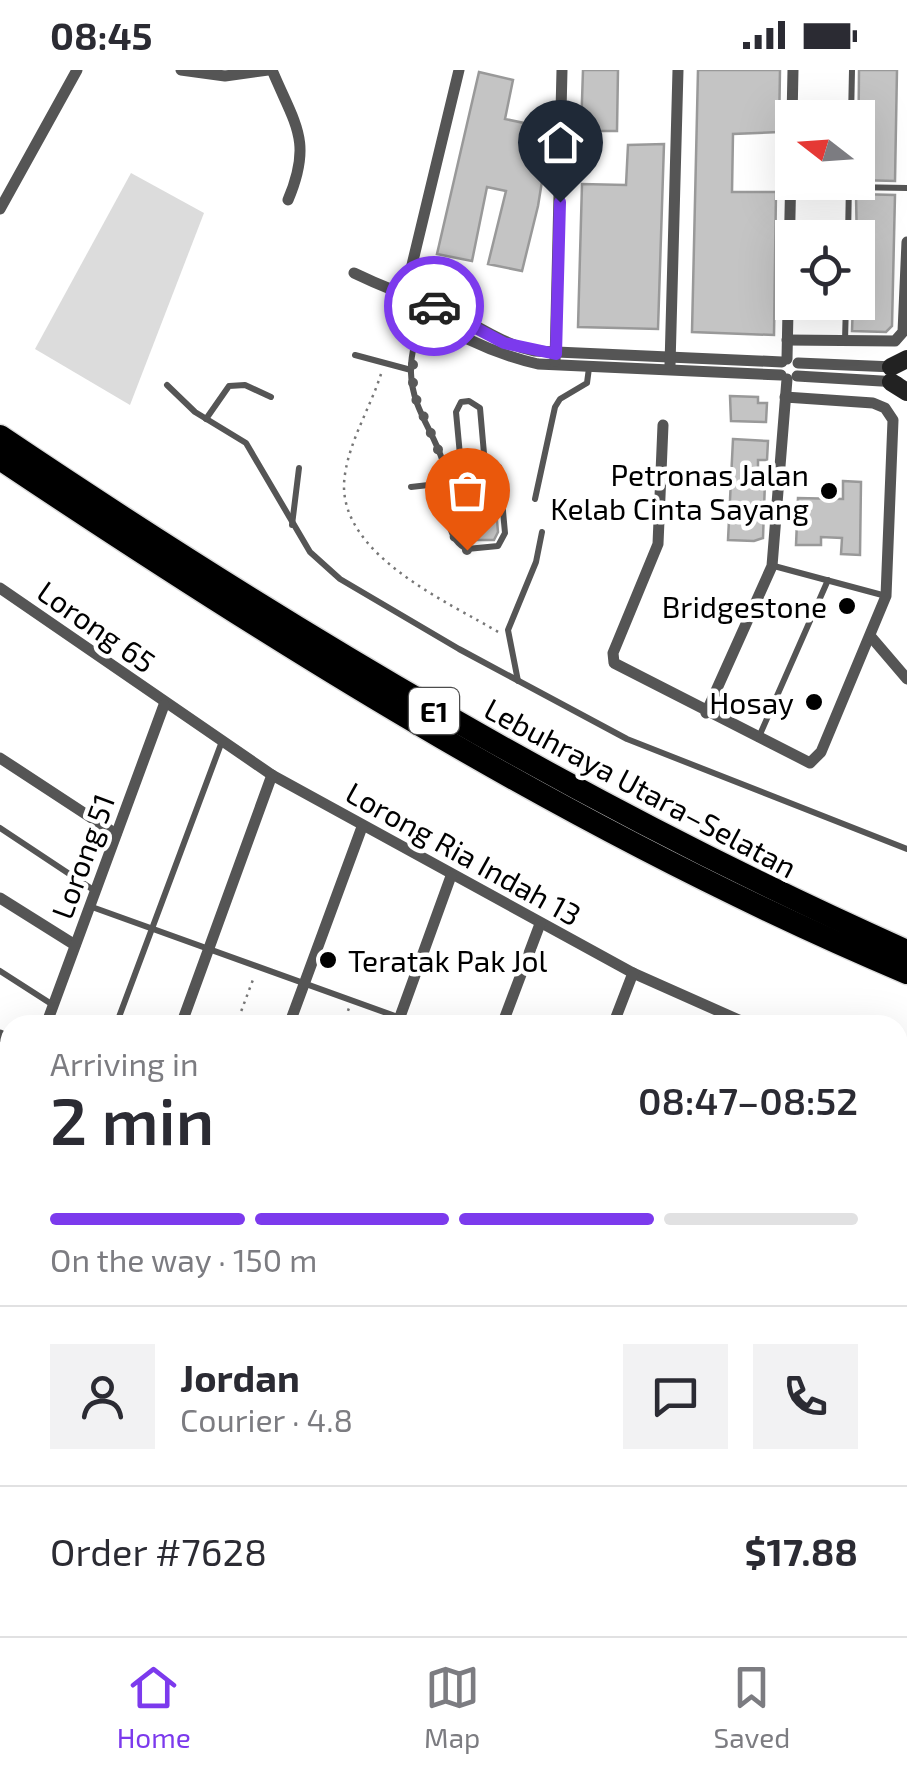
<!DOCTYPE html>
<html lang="en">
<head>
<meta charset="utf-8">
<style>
  :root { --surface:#fff; --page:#f2f2f3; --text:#2b2b33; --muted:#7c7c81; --line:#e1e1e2; --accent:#7c3aed }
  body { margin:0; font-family:"Exo 2",sans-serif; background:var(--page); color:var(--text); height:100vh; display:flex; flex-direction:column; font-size:38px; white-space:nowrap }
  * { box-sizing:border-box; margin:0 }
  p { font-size:32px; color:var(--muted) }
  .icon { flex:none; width:55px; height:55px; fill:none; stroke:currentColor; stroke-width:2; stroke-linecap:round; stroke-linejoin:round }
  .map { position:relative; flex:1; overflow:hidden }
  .side { position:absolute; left:0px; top:945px; width:908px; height:622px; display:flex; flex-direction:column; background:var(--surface); border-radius:30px 30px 0 0; box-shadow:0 10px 40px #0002 }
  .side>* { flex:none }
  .needle { width:65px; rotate:287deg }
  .tools { position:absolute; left:775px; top:30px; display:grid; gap:20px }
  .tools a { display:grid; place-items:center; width:100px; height:100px; border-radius:0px; background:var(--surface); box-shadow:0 10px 40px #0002; font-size:50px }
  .pin { position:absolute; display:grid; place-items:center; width:85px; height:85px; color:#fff; margin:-102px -42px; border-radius:50% 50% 50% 0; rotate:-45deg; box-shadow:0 0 10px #0007 }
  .pin .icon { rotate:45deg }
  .courier { position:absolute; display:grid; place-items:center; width:100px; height:100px; margin:-50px; border:8px solid #7c3aed; border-radius:50%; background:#fff; color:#222; box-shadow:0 2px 12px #0007 }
  .overview em { font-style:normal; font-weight:600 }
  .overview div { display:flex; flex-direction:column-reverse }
  .overview { display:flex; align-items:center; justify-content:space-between; height:170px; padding:0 50px }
  h1 { font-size:65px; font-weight:600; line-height:75px }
  .bar { display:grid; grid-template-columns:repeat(4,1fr); gap:15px 10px; align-content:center; height:120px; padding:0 50px }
  .bar i { height:12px; border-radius:8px; background:var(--line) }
  .bar .active { background:var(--accent) }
  .bar p { grid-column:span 4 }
  .line { display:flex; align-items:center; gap:25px; padding:0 50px; border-top:2px solid var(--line) }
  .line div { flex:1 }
  .round { display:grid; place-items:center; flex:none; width:105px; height:105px; border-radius:0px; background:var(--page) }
  .status { display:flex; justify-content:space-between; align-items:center; height:70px; padding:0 50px; background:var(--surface); direction:ltr }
  .status svg { height:28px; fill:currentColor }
  .menu { display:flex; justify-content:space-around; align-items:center; height:140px; border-top:2px solid var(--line); background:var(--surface); font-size:28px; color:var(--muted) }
  .menu a { display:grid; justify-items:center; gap:5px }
  .menu .active { color:var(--accent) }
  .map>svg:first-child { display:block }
  .green { fill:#dcdcdc }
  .water { fill:#a3a3a3 }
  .building { fill:#c4c4c4; stroke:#999; stroke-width:2.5 }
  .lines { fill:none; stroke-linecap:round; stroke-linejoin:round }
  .highway-casing { stroke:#dbdbdb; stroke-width:25 }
  .path { stroke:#777; stroke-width:2.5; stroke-dasharray:2.5 5; stroke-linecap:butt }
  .lane { stroke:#555; stroke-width:6 }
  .street { stroke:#555; stroke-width:11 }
  .secondary { stroke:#222; stroke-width:18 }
  .highway { stroke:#000; stroke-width:22 }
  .done { stroke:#595959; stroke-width:10; stroke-dasharray:0 18 }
  .route { stroke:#7c3aed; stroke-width:12 }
  .poi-dot { fill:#000; stroke:#fff; stroke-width:4 }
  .labels { text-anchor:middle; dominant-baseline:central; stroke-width:9; stroke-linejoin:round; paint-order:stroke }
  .shield { fill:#fff; stroke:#4c4c4c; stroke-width:2.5 }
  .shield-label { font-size:28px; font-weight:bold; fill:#000 }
  .poi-label { font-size:30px; fill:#000; stroke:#fff; text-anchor:end }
  .street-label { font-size:30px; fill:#000; stroke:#fff }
</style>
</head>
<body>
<div class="status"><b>08:45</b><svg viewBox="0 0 49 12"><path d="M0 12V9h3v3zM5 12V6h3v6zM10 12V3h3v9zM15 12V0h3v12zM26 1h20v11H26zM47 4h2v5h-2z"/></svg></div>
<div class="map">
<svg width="907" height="1566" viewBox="0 0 907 1566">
  <rect width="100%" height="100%" fill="#fff"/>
  <polygon class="green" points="131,103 204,143 130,335 35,279"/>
  <polygon class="water" points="280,1558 427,1558 423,1566 277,1566"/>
  <g class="building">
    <polygon points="583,0 618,0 617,61 581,61"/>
    <polygon points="698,0 780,0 779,62 733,64 732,122 776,122 774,265 692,262"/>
    <polygon points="859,0 897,0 895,111 858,110"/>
    <polygon points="479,2 513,10 505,49 548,58 539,98 544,99 538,136 522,201 488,194 506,121 487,117 472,191 437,184"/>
    <polygon points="664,74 658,259 578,257 582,114 626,115 628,75"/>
    <polygon points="856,124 895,125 892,256 886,262 852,261 853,232 858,232"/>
    <polygon points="730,326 758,327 758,333 767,333 766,352 731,351"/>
    <polygon points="733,369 768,371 767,390 758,390 758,411 765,411 763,468 754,471 728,470"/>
    <polygon points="461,404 493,404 498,462 494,470 466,470"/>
    <polygon points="843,411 861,412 860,485 841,484 842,468 821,467 821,475 796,475 798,428 843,429"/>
  </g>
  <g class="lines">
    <g class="highway-casing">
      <g id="highway">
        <path d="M0 366C290 561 588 739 907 881"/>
        <path d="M0 389C290 583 585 767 907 903"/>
      </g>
    </g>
    <g class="path">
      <path d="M381 304C370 339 346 376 344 414 342 486 448 532 500 563"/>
      <polyline points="236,955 254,907"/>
      <polyline points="343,955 349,938"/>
    </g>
    <g class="lane">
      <polyline points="851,48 852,0"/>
      <polyline points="791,116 907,118"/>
      <polyline points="848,168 849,112"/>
      <path d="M425 241C418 261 410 282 411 303 412 338 433 360 443 392 451 417 438 466 467 479L498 476 505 463 499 397H444"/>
      <polyline points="845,271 846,232"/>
      <polyline points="355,285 411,300"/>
      <polyline points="167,315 195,342 246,373 310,482 340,509 459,579 627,669 907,779"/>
      <polyline points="206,349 229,316 245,315 271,327"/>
      <polyline points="461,396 456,342 461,332 469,331 480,338 485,395"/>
      <polyline points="411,417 446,413"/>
      <polyline points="535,429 555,337 560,329 587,313 589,298"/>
      <polyline points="292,455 299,398"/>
      <polyline points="774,496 886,526"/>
      <polyline points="518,611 508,560 536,492 542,462"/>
      <polyline points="758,669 828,510"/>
      <polyline points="0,758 95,821"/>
      <polyline points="92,837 420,955"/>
      <polyline points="0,901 53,935"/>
      <polyline points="116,955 221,674"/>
      <polyline points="0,1027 10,1033"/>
      <polyline points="563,1558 587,1566"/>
      <polyline points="709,1558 732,1566"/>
      <polyline points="445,1566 448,1558"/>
      <polyline points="773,1566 776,1558"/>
    </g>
    <g class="street">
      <polyline points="181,0 225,6 268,0"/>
      <path d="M272 0C295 55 313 71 288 130"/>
      <polyline points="0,139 77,0"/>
      <path d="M354 203C379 215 401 224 427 232 464 245 494 272 534 281L782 292"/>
      <polyline points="404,228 459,0"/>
      <path d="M407 230C441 260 494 284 538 294L781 305"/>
      <polyline points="787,270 895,271 903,262 907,172"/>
      <polyline points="787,289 793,0"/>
      <polyline points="555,291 562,0"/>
      <polyline points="798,293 894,297"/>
      <polyline points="670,295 678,0"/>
      <polyline points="797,306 898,312"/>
      <polyline points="663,355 658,474 613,583 614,593 810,693 821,682 886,526 893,350 885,338 873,333 785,327"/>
      <polyline points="0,518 272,705 633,903 750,955"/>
      <polyline points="872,568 907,609"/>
      <polyline points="706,643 772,496 787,309"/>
      <polyline points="0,688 116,764"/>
      <polyline points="0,828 75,875"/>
      <polyline points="46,955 164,635"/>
      <polyline points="181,955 272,705"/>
      <polyline points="289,955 362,757"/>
      <polyline points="397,955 451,806"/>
      <polyline points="502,955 540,854"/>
      <polyline points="613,955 633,903"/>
      <polyline points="0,965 10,971"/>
      <polyline points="0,1091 10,1064"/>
      <polyline points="898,1104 907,1103"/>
      <polyline points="0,1149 10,1152"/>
      <polyline points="898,1395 898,1439"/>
      <polyline points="0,1418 10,1395"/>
      <polyline points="0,1489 10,1493"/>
      <polyline points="501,1566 504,1558"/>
      <polyline points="704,1566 707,1558"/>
      <polyline points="834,1566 837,1558"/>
      <polyline points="854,1566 857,1558"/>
    </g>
    <g class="secondary">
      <polyline points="891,297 907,289"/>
      <polyline points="891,312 907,322"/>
      <polyline points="0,1000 10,1007"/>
      <polyline points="898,1318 907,1313"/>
      <polyline points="898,1332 907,1334"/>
      <polyline points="898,1345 907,1352"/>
    </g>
    <use href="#highway" class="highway"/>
  </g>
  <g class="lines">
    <polyline class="done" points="434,236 428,232 413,284 413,322 443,391 452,464 467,480"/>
    <polyline class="route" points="434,236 504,273 556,284 560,132"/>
  </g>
  <g class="poi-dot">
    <circle cx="829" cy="421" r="10"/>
    <circle cx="847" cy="536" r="10"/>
    <circle cx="814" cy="632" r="10"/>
    <circle cx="328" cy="890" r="10"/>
  </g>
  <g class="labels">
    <rect class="shield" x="409" y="618" width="50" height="46" rx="8"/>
    <g class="shield-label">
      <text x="434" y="641">E1</text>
    </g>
    <g class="poi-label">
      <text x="809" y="404">Petronas Jalan<tspan x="809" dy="34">Kelab Cinta Sayang</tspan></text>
      <text x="827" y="536">Bridgestone</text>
      <text x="794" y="632">Hosay</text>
      <text x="348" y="890" text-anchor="start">Teratak Pak Jol</text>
    </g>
    <g class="street-label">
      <text transform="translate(97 556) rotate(35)">Lorong 65</text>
      <text transform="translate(641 717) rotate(28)">Lebuhraya Utara–Selatan</text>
      <text transform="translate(464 783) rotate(29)">Lorong Ria Indah 13</text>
      <text transform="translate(82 786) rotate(-70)">Lorong 51</text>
    </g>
  </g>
</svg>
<div class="tools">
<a><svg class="needle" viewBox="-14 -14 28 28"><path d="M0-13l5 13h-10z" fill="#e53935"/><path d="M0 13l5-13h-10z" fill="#7c7c81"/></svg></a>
<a><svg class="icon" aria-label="locate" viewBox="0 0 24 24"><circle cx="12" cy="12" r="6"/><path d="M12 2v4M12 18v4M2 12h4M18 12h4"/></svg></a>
</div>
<div class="pin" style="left:467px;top:480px;background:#ea580c"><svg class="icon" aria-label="bag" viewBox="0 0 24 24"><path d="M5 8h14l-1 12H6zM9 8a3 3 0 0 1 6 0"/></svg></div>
<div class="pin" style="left:560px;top:132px;background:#1f2937"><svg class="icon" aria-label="home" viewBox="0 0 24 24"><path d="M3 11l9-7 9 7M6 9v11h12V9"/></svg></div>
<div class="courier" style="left:434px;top:236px"><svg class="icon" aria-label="car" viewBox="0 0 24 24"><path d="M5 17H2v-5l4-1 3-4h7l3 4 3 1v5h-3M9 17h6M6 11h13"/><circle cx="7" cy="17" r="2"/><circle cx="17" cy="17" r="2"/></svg></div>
<section class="side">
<div class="overview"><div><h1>2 min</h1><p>Arriving in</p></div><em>08:47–08:52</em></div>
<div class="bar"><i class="active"></i><i class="active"></i><i class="active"></i><i></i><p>On the way · 150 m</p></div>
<div class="line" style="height:180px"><a class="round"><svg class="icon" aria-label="person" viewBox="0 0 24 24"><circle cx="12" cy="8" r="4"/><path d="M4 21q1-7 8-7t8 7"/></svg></a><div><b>Jordan</b><p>Courier · 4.8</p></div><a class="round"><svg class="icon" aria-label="chat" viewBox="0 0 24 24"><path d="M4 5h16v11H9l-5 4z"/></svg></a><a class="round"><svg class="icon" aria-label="phone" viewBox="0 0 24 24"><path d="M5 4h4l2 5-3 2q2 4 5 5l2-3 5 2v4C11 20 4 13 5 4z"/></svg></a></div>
<div class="line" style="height:130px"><div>Order #7628</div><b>$17.88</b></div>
</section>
</div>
<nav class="menu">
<a class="active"><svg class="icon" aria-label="home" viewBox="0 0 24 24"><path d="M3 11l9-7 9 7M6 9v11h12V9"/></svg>Home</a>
<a><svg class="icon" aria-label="map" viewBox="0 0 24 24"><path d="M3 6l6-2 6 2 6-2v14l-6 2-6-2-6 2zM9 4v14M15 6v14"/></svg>Map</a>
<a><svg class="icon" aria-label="saved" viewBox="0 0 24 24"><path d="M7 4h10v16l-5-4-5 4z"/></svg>Saved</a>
</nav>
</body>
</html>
